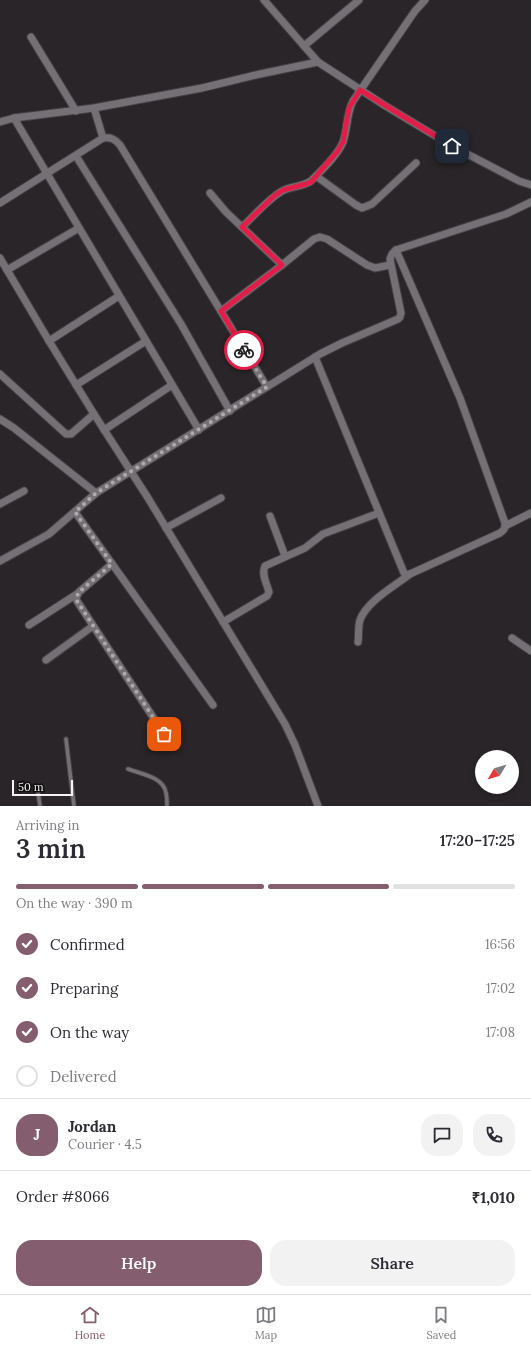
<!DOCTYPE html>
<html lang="en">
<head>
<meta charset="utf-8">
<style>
  :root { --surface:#fff; --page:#f2f2f3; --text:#2b2b33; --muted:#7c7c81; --line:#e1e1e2; --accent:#845d6e }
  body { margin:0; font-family:Lora,serif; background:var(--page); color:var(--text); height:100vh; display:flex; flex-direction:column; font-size:15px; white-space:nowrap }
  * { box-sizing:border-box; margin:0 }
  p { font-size:13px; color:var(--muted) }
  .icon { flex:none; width:22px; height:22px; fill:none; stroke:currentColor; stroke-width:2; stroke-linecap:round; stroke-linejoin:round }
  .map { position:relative; height:806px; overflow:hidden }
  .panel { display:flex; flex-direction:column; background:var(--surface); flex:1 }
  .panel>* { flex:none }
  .needle { width:26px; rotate:232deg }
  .fabs { position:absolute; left:475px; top:750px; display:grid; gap:8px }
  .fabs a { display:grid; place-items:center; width:44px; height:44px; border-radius:50%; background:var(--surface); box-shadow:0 2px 6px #0003; font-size:20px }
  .scale { position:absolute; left:12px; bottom:10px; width:61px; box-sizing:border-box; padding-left:4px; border:2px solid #f6f3f5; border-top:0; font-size:11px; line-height:14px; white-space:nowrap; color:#f6f3f5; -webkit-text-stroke:3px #100f10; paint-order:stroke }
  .pin { position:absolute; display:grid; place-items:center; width:34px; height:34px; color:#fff; margin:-17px; border-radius:8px; box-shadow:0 2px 6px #0006 }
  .courier { position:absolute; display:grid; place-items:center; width:40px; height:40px; margin:-20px; border:3px solid #e11d48; border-radius:50%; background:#fff; color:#222; box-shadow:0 1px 5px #0007 }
  .summary em { font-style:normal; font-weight:600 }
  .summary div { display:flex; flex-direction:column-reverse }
  .summary { display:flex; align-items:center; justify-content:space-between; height:68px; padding:0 16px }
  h1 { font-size:26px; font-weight:600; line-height:30px }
  .bar { display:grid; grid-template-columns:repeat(4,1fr); gap:6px 4px; align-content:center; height:48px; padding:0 16px }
  .bar i { height:5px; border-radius:3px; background:var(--line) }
  .bar .current { background:var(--accent) }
  .bar p { grid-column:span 4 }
  .line { display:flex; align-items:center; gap:10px; padding:0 16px; border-top:1px solid var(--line) }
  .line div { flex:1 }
  .round { display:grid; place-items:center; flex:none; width:42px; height:42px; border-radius:16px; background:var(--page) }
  ol { padding:0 16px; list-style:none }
  li { display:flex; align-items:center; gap:12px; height:44px }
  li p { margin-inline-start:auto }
  li .icon { padding:4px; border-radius:50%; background:var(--accent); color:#fff; stroke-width:4 }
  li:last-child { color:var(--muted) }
  li i { width:22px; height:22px; border:2px solid var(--line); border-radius:50% }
  .button { display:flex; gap:8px; margin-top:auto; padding:8px 16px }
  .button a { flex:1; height:46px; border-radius:16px; background:var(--accent); color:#fff; font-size:16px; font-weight:600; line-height:46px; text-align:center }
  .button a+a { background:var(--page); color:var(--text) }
  .tabs { display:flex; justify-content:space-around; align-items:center; height:56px; border-top:1px solid var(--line); background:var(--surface); font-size:11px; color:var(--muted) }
  .tabs a { display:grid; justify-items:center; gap:2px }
  .tabs .current { color:var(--accent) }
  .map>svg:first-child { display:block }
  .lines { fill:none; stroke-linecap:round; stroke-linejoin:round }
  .lane-casing { stroke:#444043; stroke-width:5.5 }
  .street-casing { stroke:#444043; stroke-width:9 }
  .lane { stroke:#757075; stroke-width:3.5 }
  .street { stroke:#757075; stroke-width:7 }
  .done { stroke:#aeabad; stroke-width:4; stroke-dasharray:0 7.2 }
  .route { stroke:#e11d48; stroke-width:5 }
</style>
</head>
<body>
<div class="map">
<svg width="531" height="806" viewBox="0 0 531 806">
  <rect width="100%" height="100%" fill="#292528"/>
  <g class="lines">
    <g class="lane-casing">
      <g id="lane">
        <polyline points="66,739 74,806"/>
        <path d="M128 769C141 774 164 777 166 793 167 797 167 802 167 806"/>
        <polyline points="38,792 40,806"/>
      </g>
    </g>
    <g class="street-casing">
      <g id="street">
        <polyline points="264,0 318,62 384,105 452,146 519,181 531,185"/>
        <polyline points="31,37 76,111"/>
        <polyline points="304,46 359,0"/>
        <path d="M94 108 103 138C111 137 115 139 120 145L267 387"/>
        <polyline points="14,118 199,430"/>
        <polyline points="0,122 14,118 94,108 202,88 260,74 318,62"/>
        <polyline points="76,156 181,324 230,411"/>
        <polyline points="316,176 356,205 362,208 372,204 416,163"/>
        <polyline points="210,193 226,212 282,265 314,239 320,237 327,239 367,265 375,268 390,265"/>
        <polyline points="0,203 103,138"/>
        <path d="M242 227C255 215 267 200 282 191 291 186 302 187 311 181 321 171 338 155 343 142 348 128 346 115 353 101L415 11 425 0"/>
        <polyline points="0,258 49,341 94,414 148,498 285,724 295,745 318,806"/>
        <polyline points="7,270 79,228"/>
        <polyline points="221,311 282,265"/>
        <polyline points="49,341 119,296"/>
        <path d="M315 357 404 573 408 575 410 574 500 533C504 530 506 528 505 523L460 398 396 250"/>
        <polyline points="0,374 66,434 71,434 94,414"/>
        <polyline points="76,385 146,341"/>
        <polyline points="0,419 14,428 96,493"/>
        <polyline points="104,430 172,385"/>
        <polyline points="0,504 24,491"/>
        <polyline points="75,512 213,705"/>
        <polyline points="270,516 285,556"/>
        <polyline points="505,526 531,513"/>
        <polyline points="166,528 221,498"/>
        <polyline points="0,561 49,534 96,493 320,354 342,343 398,319 400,317 401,313 390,259 392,254 396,250 506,214 531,202"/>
        <polyline points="112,564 79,592 76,598 77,601 164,734"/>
        <path d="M223 622 267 596 269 592C267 584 261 574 265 566L305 548 323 534 379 513"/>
        <polyline points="29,625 77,594"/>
        <polyline points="512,638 531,651"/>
        <path d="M358 642C359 635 358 626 360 620 367 601 395 586 410 574"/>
        <polyline points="46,660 93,626"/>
      </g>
    </g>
    <use href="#lane" class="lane"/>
    <use href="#street" class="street"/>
  </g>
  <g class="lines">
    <polyline class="done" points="164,734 77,601 76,598 79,592 112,564 75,512 96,493 267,387 244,350"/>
    <polyline class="route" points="244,350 221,311 282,265 242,227 274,196 283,190 306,184 311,182 323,168 337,152 343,142 349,108 360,90 452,146"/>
  </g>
</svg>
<div class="fabs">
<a><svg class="needle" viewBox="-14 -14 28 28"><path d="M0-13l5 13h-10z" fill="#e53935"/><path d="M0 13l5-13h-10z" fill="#7c7c81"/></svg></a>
</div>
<div class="scale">50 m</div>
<div class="pin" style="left:164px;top:734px;background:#ea580c"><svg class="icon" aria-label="bag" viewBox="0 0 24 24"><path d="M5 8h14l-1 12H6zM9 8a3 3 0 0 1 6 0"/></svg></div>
<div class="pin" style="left:452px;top:146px;background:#1f2937"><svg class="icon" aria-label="home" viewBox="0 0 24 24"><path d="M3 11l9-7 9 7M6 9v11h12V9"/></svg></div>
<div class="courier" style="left:244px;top:350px"><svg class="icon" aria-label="bike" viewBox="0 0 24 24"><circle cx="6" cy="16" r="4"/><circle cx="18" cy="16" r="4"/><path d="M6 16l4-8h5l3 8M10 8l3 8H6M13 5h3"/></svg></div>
</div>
<section class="panel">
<div class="summary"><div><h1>3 min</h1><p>Arriving in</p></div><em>17:20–17:25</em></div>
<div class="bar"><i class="current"></i><i class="current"></i><i class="current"></i><i></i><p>On the way · 390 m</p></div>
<ol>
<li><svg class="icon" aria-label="check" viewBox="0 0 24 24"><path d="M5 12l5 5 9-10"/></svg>Confirmed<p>16:56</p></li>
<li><svg class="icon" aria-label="check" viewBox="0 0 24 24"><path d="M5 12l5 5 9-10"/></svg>Preparing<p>17:02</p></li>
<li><svg class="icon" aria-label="check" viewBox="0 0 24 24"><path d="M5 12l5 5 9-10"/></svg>On the way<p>17:08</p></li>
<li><i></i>Delivered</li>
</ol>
<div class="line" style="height:72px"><b class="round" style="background:var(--accent);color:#fff">J</b><div><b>Jordan</b><p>Courier · 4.5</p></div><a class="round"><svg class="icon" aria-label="chat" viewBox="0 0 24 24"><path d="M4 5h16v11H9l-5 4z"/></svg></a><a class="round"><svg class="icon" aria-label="phone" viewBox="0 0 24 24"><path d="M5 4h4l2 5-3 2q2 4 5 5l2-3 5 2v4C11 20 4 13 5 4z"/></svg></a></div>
<div class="line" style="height:52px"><div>Order #8066</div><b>₹1,010</b></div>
<div class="button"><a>Help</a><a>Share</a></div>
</section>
<nav class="tabs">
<a class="current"><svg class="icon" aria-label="home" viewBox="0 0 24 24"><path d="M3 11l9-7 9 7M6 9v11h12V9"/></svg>Home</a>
<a><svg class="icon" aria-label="map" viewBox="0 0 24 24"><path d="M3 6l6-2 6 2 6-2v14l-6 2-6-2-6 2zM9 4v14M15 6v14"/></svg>Map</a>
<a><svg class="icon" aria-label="saved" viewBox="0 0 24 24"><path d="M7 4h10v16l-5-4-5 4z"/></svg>Saved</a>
</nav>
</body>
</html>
